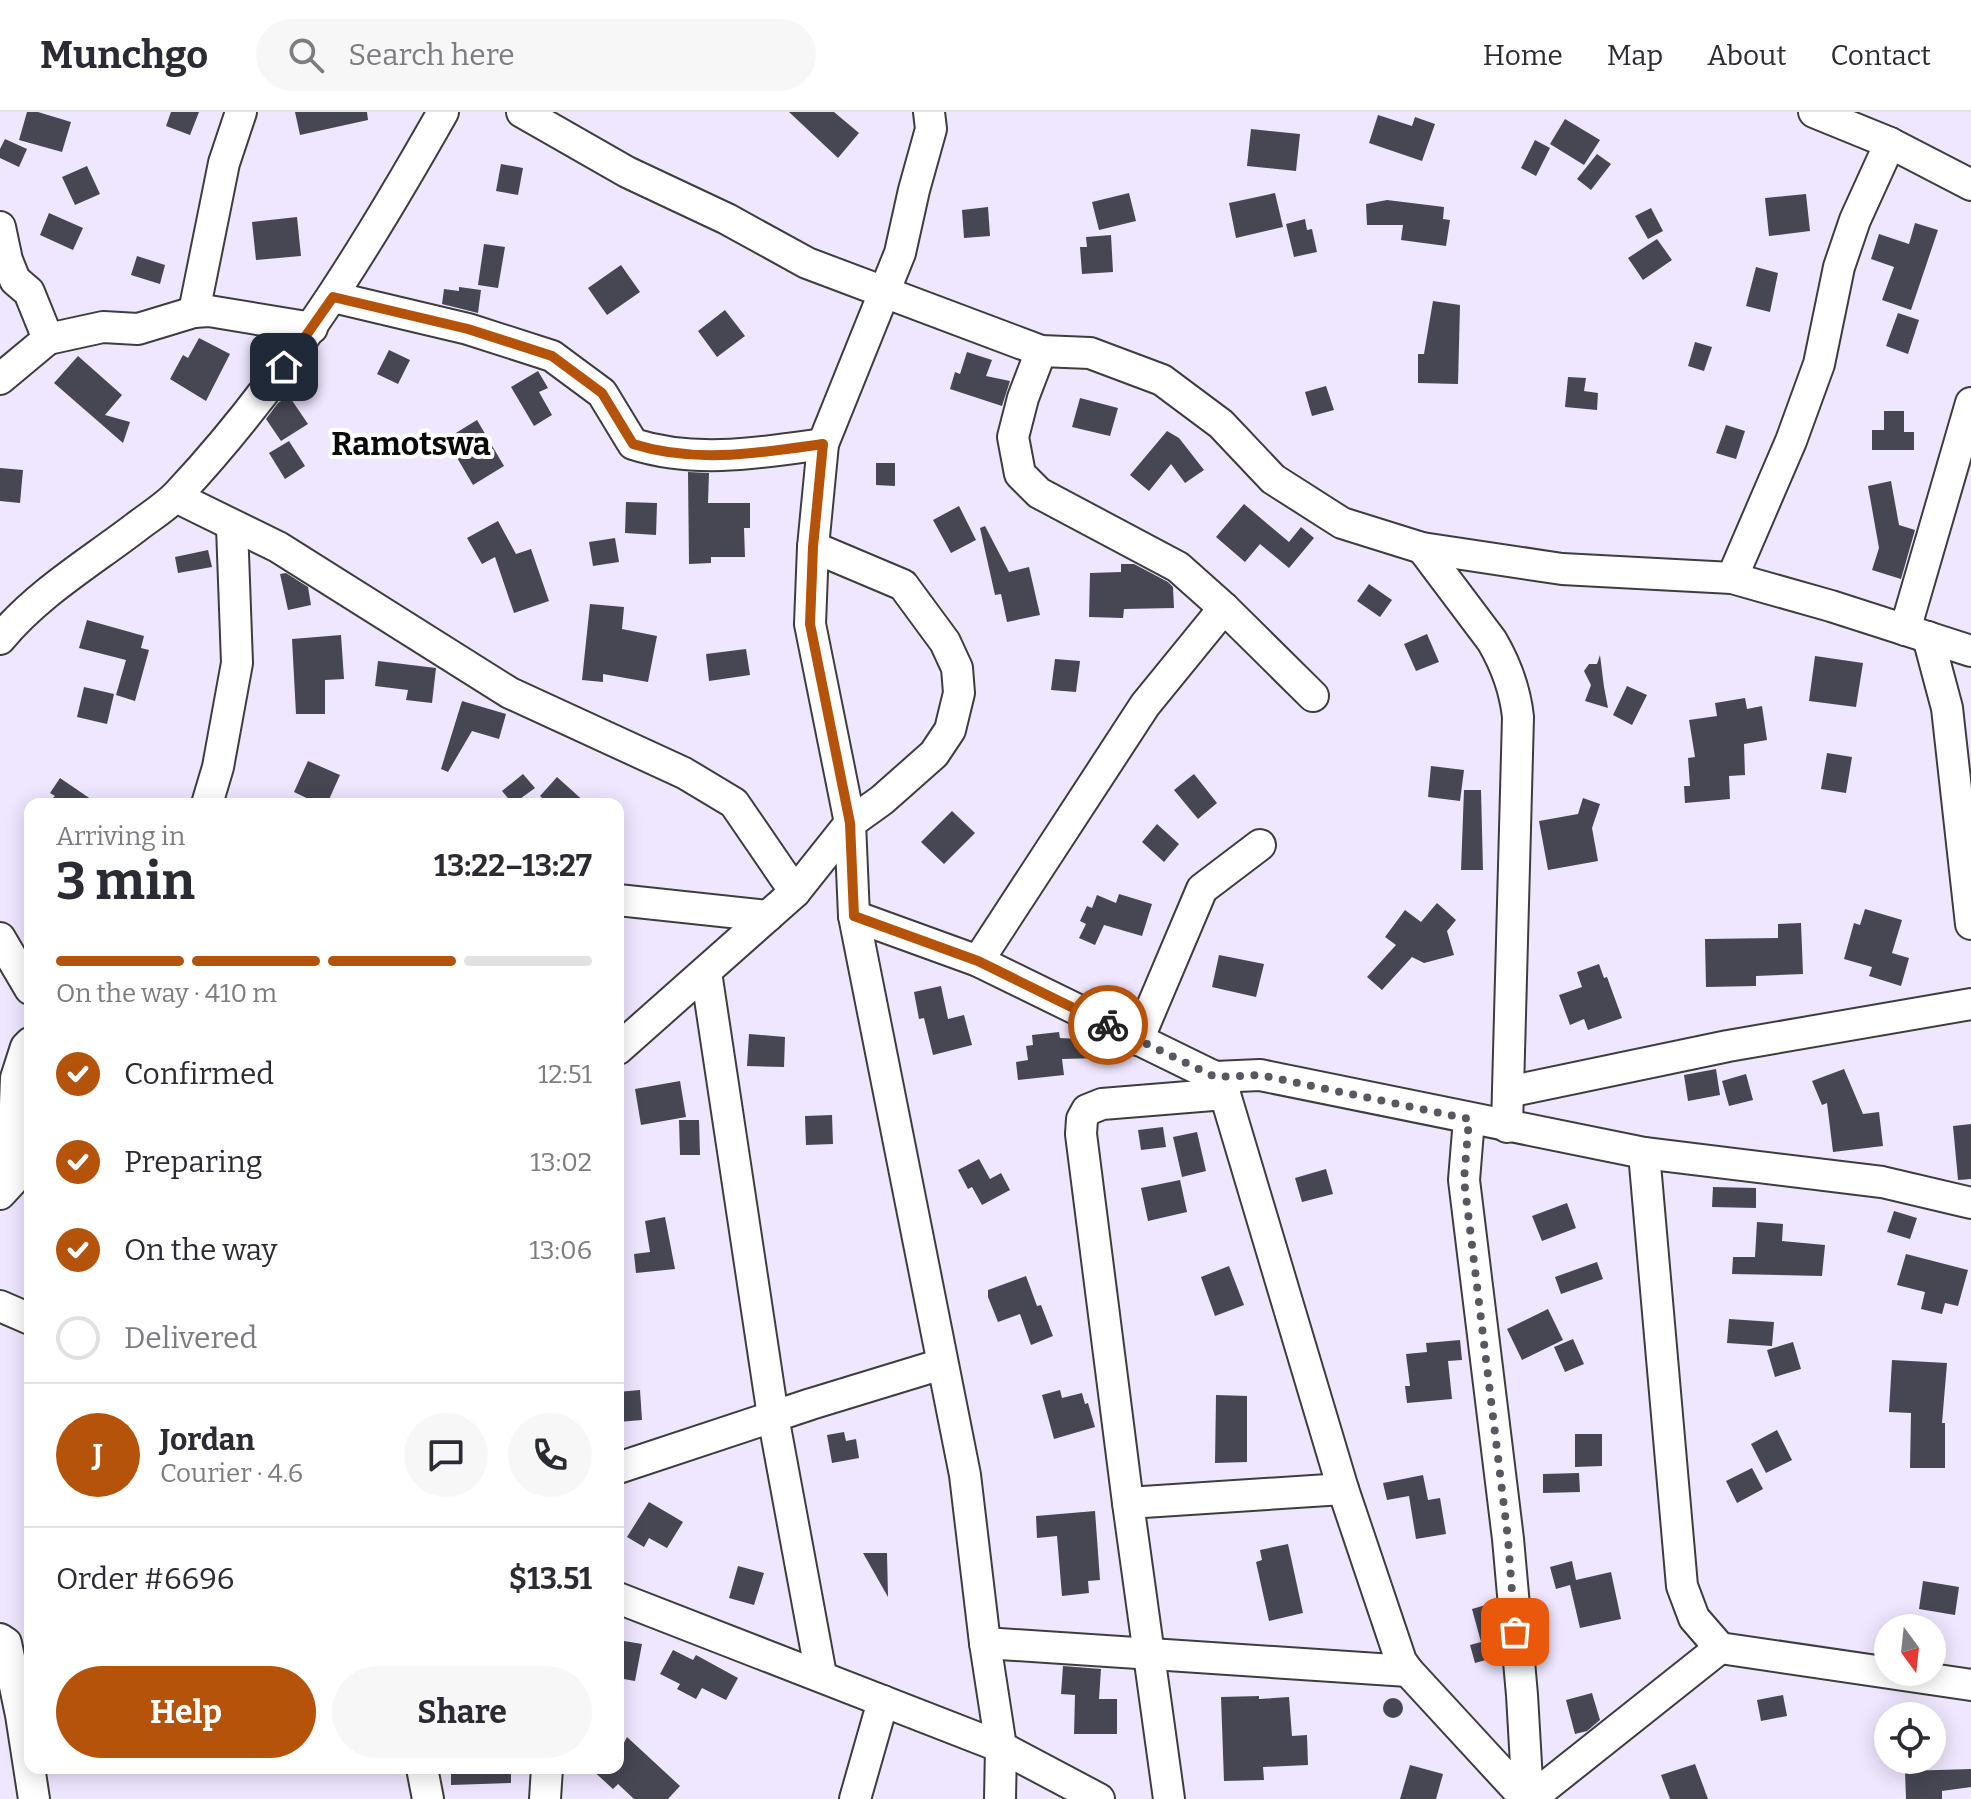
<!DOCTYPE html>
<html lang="en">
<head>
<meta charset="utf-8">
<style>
  :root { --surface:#fff; --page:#f7f7f7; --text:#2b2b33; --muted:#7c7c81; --line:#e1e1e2; --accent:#b45309 }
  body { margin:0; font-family:Bitter,serif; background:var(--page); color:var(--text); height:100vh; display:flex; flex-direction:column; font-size:30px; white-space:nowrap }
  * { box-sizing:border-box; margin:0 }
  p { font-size:26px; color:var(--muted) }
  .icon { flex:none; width:44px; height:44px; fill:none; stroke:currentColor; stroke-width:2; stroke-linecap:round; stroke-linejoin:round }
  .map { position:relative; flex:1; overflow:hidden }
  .panel { position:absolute; left:24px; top:686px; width:600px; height:976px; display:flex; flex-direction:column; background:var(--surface); border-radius:16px; box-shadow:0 4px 20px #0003 }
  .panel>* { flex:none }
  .needle { width:52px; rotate:165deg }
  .tools { position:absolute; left:1874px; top:1502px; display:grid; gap:16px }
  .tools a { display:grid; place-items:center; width:72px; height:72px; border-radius:50%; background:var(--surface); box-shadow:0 4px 20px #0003; font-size:40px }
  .pin { position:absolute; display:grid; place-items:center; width:68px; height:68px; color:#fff; margin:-34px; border-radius:16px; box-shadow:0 4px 12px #0006 }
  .courier { position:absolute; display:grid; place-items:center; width:80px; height:80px; margin:-40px; border:6px solid #b45309; border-radius:50%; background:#fff; color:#222; box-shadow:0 2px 10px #0007 }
  .summary em { font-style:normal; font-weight:700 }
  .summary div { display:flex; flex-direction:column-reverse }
  .summary { display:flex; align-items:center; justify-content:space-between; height:136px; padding:0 32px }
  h1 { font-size:52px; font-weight:700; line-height:60px }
  .bar { display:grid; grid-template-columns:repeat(4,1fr); gap:12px 8px; align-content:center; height:96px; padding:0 32px }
  .bar i { height:10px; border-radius:6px; background:var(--line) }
  .bar .active { background:var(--accent) }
  .bar p { grid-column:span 4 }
  .line { display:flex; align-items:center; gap:20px; padding:0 32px; border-top:2px solid var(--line) }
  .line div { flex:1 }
  .round { display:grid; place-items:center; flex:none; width:84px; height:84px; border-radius:42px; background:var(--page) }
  ol { padding:0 32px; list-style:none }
  li { display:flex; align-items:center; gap:24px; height:88px }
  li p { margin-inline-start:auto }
  li .icon { padding:8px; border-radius:50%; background:var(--accent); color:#fff; stroke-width:4 }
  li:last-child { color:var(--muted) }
  li i { width:44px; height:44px; border:4px solid var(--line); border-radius:50% }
  .primary-button { display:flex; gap:16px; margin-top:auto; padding:16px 32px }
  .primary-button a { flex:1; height:92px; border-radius:48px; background:var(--accent); color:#fff; font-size:32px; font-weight:700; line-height:92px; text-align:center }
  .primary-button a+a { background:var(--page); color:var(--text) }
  header { display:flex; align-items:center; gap:48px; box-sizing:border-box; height:112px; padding:0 40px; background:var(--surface); border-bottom:2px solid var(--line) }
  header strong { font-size:38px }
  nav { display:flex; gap:44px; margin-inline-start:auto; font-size:28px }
  .search { width:560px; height:72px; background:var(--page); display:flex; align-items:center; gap:20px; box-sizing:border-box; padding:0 28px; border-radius:44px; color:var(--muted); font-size:30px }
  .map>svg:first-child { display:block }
  .building { fill:#464753 }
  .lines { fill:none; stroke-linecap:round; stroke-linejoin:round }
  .minor-casing { stroke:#3d3d3d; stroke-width:34 }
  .minor { stroke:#fff; stroke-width:30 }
  .done { stroke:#5a5760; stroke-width:8; stroke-dasharray:0 14.4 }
  .route { stroke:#b45309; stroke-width:10 }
  .labels { text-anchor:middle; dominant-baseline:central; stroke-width:8; stroke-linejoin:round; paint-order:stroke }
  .district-label { font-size:32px; font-weight:bold; fill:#0a0a0a; stroke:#fff }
</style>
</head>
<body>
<header>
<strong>Munchgo</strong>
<div class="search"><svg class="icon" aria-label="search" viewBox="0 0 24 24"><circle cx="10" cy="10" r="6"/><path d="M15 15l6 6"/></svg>Search here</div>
<nav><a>Home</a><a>Map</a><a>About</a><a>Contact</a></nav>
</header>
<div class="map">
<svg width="1971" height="1687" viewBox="0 0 1971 1687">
  <rect width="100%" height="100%" fill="#efe7ff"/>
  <g class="building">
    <polygon points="27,0 38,0 71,10 62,40 19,28"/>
    <polygon points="171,0 199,0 190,23 166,14"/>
    <polygon points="295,0 367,0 368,8 300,23"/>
    <polygon points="789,0 834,0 859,21 838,46"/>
    <polygon points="1378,3 1412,14 1415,5 1435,12 1422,49 1369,31"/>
    <polygon points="1565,7 1600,28 1584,53 1550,32"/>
    <polygon points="1251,17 1300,22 1296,59 1247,54"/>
    <polygon points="5,27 27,37 19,55 0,46 0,37"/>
    <polygon points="1535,28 1550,36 1536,64 1521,56"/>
    <polygon points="1597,42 1611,52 1591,78 1577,67"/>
    <polygon points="501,52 523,56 518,83 496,79"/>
    <polygon points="87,54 100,82 75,93 62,65"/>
    <polygon points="1129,81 1136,109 1099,118 1092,90"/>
    <polygon points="1275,81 1283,115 1236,126 1229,91"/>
    <polygon points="1806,82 1810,119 1769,124 1765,86"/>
    <polygon points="1387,88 1444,95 1443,107 1450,108 1446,134 1401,128 1403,113 1367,113 1366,92"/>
    <polygon points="988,95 990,124 964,126 962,98"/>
    <polygon points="1651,96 1663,119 1648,127 1635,104"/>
    <polygon points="49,101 83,116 73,138 40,123"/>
    <polygon points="297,105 301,144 256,148 252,110"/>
    <polygon points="1305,107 1307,118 1312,117 1317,140 1294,145 1286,112"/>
    <polygon points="1915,111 1938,118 1911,198 1882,188 1894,155 1871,147 1879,122 1909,132"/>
    <polygon points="1111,123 1113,160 1082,162 1080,135 1087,135 1086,125"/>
    <polygon points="1657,127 1672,148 1643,168 1628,146"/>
    <polygon points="484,132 505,135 498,176 478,173"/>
    <polygon points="137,144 165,153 160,172 131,163"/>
    <polygon points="621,153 640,180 607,203 588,176"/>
    <polygon points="1756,155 1778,161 1770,200 1746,194"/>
    <polygon points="459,175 481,178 478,201 442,192 444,177 459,179"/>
    <polygon points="1433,189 1460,193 1458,272 1418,271 1418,242 1424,242"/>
    <polygon points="725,198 745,224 717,245 698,219"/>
    <polygon points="1898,201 1919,208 1908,242 1886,234"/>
    <polygon points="199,226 230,242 206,289 170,267 183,243 188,246"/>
    <polygon points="1695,230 1712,235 1704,259 1688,254"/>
    <polygon points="389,238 410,248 398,272 377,262"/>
    <polygon points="967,240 992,248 986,264 1010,269 1002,294 950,277 955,260 960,262"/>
    <polygon points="78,244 122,283 105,303 130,310 123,331 54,271"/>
    <polygon points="538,259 548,276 539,280 552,303 534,314 511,275"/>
    <polygon points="1568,265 1586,266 1584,279 1598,281 1597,298 1565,295"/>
    <polygon points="1326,274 1334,298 1312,304 1305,280"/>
    <polygon points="289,284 308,312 281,329 266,307 278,291"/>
    <polygon points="1080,286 1118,296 1110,324 1072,315"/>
    <polygon points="1884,299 1904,299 1904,320 1914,320 1914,338 1872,338 1872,318 1884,318"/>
    <polygon points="477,308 504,354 473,373 446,327"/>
    <polygon points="1726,313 1745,319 1736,347 1716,341"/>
    <polygon points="1167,319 1179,326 1204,358 1185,371 1171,352 1149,379 1130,363"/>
    <polygon points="289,329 305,354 285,367 269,341"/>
    <polygon points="876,351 895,351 895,374 876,373"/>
    <polygon points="0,356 23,358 20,391 0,389"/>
    <polygon points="688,360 709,361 708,391 750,391 750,416 744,416 745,445 711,445 711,451 689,452"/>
    <polygon points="1891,369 1899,413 1915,418 1901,467 1872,458 1879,436 1868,374"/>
    <polygon points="626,390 657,391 656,423 625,421"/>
    <polygon points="1244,392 1289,430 1301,415 1314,426 1289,456 1260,432 1245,450 1216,425"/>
    <polygon points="959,394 976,428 951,441 933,408"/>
    <polygon points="498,409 516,442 531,437 549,489 514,501 495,445 482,452 467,426"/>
    <polygon points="985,414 1009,460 1029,455 1040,503 1007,510 1001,482 995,483 980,416"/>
    <polygon points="615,426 619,450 593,454 589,430"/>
    <polygon points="208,438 212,455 178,461 175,445"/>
    <polygon points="1121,452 1134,452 1168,470 1173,475 1174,496 1124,497 1123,506 1089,505 1090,461 1121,460"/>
    <polygon points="286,461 308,475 311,493 288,498 280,462"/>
    <polygon points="1369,472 1392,488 1380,505 1357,489"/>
    <polygon points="590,492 624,495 622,517 657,524 648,570 603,562 603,570 582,568"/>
    <polygon points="87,508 144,524 141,536 149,538 135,589 116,583 126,548 79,536"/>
    <polygon points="1427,522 1439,550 1416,559 1404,532"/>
    <polygon points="341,523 344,567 325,568 325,602 296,602 292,527"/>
    <polygon points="746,537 750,563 709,569 706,542"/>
    <polygon points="1600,543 1604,575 1608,596 1585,589 1591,573 1584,559 1589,552 1597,552"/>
    <polygon points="1815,544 1863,551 1856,595 1809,589"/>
    <polygon points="1055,547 1080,549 1076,580 1051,578"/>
    <polygon points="378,549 436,556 432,591 406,588 408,578 375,574"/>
    <polygon points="1627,574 1647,583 1632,613 1613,603"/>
    <polygon points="84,575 114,582 107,612 77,605"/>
    <polygon points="1745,586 1747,597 1762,594 1767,628 1744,632 1745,663 1729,664 1730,687 1685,691 1684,674 1690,674 1688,646 1695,645 1689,608 1717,604 1715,591"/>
    <polygon points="462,589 506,602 499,627 472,619 448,660 441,657"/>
    <polygon points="1827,641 1852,645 1846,681 1821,677"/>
    <polygon points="308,649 340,663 327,692 319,692 294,680"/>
    <polygon points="1431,654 1464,658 1460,689 1428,685"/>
    <polygon points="523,662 535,676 513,692 502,679"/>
    <polygon points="1194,662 1217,691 1198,707 1174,678"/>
    <polygon points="557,665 587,692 549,692 540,684"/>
    <polygon points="60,666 98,692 47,692 55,684 50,681"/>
    <polygon points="1464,678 1481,678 1483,758 1461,758"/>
    <polygon points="1583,686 1600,692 1592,716 1598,749 1548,758 1539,709 1578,702"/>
    <polygon points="952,699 975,721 944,752 921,730"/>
    <polygon points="1157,712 1179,732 1164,750 1142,730"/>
    <polygon points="1119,782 1152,792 1142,824 1104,813 1095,833 1079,826 1086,812 1080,809 1087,794 1092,796 1097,783 1116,791"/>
    <polygon points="1437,791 1456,808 1447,819 1454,843 1424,851 1412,845 1382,878 1367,865 1396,833 1385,825 1405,798 1421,810"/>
    <polygon points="1865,797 1902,808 1892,841 1909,846 1901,874 1869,864 1872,855 1844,847 1854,811 1860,813"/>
    <polygon points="1801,811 1803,862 1756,864 1756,874 1706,875 1705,827 1778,826 1778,812"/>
    <polygon points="1219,843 1264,852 1256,885 1212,875"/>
    <polygon points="1599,852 1604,866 1607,865 1622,906 1588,918 1584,907 1570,913 1559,883 1582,875 1577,860"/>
    <polygon points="941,874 948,907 964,903 972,933 933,943 924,906 919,907 914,880"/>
    <polygon points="1059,920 1060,926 1099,928 1099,946 1062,947 1064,963 1018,968 1016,950 1028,948 1026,934 1033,933 1032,923"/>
    <polygon points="749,922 785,925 784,955 747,954"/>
    <polygon points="1716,957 1720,983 1688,989 1684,963"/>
    <polygon points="1844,957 1863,1002 1879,1000 1883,1034 1833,1040 1827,991 1822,993 1812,969"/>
    <polygon points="1746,962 1753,988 1729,994 1722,969"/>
    <polygon points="680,969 686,1005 641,1013 635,977"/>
    <polygon points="832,1003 833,1032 806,1033 805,1004"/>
    <polygon points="679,1008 699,1008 700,1043 680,1043"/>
    <polygon points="1971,1012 1971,1067 1958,1068 1953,1014"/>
    <polygon points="1163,1015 1166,1035 1141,1038 1138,1018"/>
    <polygon points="1197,1020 1206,1059 1182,1065 1173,1025"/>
    <polygon points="979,1047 990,1067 1001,1061 1010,1078 982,1093 972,1075 968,1077 958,1058"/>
    <polygon points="1326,1057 1333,1082 1302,1090 1295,1066"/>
    <polygon points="1180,1068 1187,1100 1148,1109 1141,1076"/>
    <polygon points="1713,1075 1756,1076 1756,1096 1712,1095"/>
    <polygon points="1567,1091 1576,1116 1542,1129 1532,1104"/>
    <polygon points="1894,1099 1917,1106 1910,1127 1887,1120"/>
    <polygon points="665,1105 675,1157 636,1161 634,1142 650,1140 645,1109"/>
    <polygon points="1757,1110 1783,1112 1782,1129 1825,1133 1822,1164 1732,1162 1733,1145 1755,1145"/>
    <polygon points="1906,1142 1968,1158 1958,1194 1945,1191 1942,1202 1921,1197 1925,1180 1897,1173"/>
    <polygon points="1597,1150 1603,1167 1561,1182 1555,1165"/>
    <polygon points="1229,1154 1244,1193 1215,1204 1201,1165"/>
    <polygon points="1026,1164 1037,1194 1041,1193 1053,1224 1031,1233 1020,1202 998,1210 988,1185 988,1178"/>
    <polygon points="1548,1197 1563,1228 1522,1248 1507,1217"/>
    <polygon points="1729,1207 1774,1210 1772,1234 1727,1231"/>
    <polygon points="1573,1227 1584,1252 1565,1260 1554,1235"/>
    <polygon points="1460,1228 1462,1248 1448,1249 1452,1287 1407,1291 1405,1274 1410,1274 1406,1242 1427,1240 1426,1231"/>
    <polygon points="1793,1230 1801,1257 1775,1265 1767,1238"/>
    <polygon points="1892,1248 1947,1251 1942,1311 1945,1311 1945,1356 1910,1356 1911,1301 1889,1300"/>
    <polygon points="640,1278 642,1308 618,1310 618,1280"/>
    <polygon points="1060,1278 1062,1286 1082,1281 1085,1292 1088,1291 1095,1315 1054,1327 1042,1283"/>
    <polygon points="1216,1283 1247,1284 1247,1350 1215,1351"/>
    <polygon points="1777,1318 1792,1348 1766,1361 1751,1332"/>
    <polygon points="844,1320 846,1329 856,1327 859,1346 832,1351 827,1323"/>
    <polygon points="1575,1322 1602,1322 1602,1354 1575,1355"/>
    <polygon points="1752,1356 1763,1377 1737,1391 1726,1369"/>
    <polygon points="1579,1361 1580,1380 1543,1381 1543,1362"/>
    <polygon points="1423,1363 1428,1388 1440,1386 1446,1422 1416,1427 1409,1384 1387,1388 1383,1371"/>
    <polygon points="649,1390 683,1410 667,1436 649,1426 644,1435 627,1425"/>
    <polygon points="1095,1399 1100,1468 1088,1469 1089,1481 1062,1484 1057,1424 1037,1426 1036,1404"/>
    <polygon points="1288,1432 1303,1501 1269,1509 1256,1450 1262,1448 1260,1438"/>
    <polygon points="863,1441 887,1441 888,1485"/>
    <polygon points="1572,1449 1576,1468 1611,1460 1621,1507 1580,1516 1570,1473 1556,1477 1550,1455"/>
    <polygon points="738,1454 764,1461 754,1493 729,1486"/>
    <polygon points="1923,1469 1959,1475 1955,1503 1919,1497"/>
    <polygon points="1496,1490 1500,1544 1475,1551 1470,1533 1481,1530 1472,1497"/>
    <polygon points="618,1528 642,1532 635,1569 618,1566"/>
    <polygon points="673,1538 693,1548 696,1543 738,1566 726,1588 702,1576 696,1587 677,1577 680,1572 660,1562"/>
    <polygon points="1063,1554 1101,1557 1099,1587 1117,1587 1117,1622 1074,1622 1075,1583 1061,1582"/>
    <polygon points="1592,1581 1600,1608 1587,1619 1575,1622 1566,1588"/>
    <polygon points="1783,1583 1787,1604 1761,1609 1757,1588"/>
    <polygon points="1259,1584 1259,1587 1289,1585 1292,1624 1307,1623 1308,1653 1263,1655 1264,1668 1224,1669 1221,1585"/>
    <circle cx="1393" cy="1596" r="10"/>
    <polygon points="627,1625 680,1674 668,1687 634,1687 618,1672 613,1677 590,1656 618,1656 618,1642"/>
    <polygon points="1695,1652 1708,1687 1670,1687 1661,1663"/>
    <polygon points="1410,1653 1443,1662 1436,1687 1400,1687"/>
    <polygon points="451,1656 511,1656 511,1671 451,1673"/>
    <polygon points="1971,1657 1971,1675 1942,1679 1942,1687 1906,1687 1905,1659"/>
  </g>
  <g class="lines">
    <g class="minor-casing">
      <g id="minor">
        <polyline points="522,0 627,60 727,107 807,151 1041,239 1090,241 1162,268 1221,312 1273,367 1342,411 1422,436 1562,457 1732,466 1831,494 1971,539"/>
        <polyline points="929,0 931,17 914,78 900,141 823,332 813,435 810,512 850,711 854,804 965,1363 985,1531 1001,1635 1000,1687"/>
        <polyline points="1814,0 1890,31 1971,73"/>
        <polyline points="0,115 7,148 15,168 29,180 48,227 103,215 138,217 194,200 209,199 312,216"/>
        <path d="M333 185 468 217 552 244 602 281 633 332C696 352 759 341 823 332"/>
        <polyline points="194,200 224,51 241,0"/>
        <polyline points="1041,239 1023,286 1013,325 1020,362 1039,381 1178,455 1224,496 1313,584"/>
        <polyline points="0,267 48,227"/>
        <polyline points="176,385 278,435 510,581 684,661 734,691 795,780"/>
        <path d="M1422 436 1492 529C1506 553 1515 577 1518 605L1507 1015"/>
        <polyline points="1732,466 1791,329 1819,252 1839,155 1855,108 1890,31"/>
        <polyline points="1905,518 1971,291"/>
        <polyline points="1928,525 1947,596 1971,812"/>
        <path d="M0 527C37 482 89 451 135 416 149 405 166 395 178 382 285 268 366 136 443 0"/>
        <polyline points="207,692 218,655 237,551 232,415"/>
        <polyline points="618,788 768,804"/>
        <polyline points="854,804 978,849 1215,965 1260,963 1644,1041 1882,1070 1971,1091"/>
        <polyline points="0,826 30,877"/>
        <polyline points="978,849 1145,593 1224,496"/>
        <polyline points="706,860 773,1304 821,1563"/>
        <polyline points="1138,928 1202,777 1260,733"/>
        <polyline points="618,937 795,780 850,711 882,688 934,642 950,618 959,581 957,556 945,530 903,473 813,435"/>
        <polyline points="1216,967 1225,982 1343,1377 1401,1549 1408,1559 1526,1687"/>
        <polyline points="1508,980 1728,934 1971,892"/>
        <polyline points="1469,1007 1464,1068 1508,1427 1522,1583 1528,1687"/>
        <polyline points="1644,1041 1682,1474 1694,1506 1720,1536 1971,1573"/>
        <polyline points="0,1082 12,1069 16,966 26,935 30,931"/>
        <polyline points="0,1194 30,1207"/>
        <polyline points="618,1356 811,1292 942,1252"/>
        <polyline points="1128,1391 1343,1377"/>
        <polyline points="618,1486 1001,1635 1099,1687"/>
        <polyline points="0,1527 6,1531 21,1603 34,1687"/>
        <polyline points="985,1531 1408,1559"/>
        <polyline points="422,1656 428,1687"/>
        <polyline points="545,1687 547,1656"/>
        <polyline points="855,1687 883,1589"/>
        <polyline points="1169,1687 1128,1391 1081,1022 1082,1007 1087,998 1102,992 1225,982"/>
        <polyline points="1530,1687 1720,1536"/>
      </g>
    </g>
    <use href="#minor" class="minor"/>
  </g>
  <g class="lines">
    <polyline class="done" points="1108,913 1215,965 1260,963 1469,1007 1464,1068 1508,1427 1515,1520"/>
    <path class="route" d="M284 255 333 185 468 217 552 244 602 281 633 332C696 352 759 341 823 332L813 435 810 512 850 711 854 804 978 849 1108 913"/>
  </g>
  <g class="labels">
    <g class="district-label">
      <text x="411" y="332">Ramotswa</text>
    </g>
  </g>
</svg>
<div class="tools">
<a><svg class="needle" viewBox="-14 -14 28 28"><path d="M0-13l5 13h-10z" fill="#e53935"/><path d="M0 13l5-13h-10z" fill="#7c7c81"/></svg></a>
<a><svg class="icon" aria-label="locate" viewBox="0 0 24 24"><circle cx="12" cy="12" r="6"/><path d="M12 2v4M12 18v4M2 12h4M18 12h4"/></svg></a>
</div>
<div class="pin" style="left:1515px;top:1520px;background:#ea580c"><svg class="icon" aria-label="bag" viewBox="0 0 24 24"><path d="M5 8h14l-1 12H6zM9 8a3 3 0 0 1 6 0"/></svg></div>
<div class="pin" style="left:284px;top:255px;background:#1f2937"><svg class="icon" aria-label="home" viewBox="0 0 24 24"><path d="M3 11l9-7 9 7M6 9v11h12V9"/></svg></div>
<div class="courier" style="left:1108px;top:913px"><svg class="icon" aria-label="bike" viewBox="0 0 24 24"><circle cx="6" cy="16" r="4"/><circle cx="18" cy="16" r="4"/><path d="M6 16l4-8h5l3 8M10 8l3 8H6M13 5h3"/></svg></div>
<section class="panel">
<div class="summary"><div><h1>3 min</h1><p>Arriving in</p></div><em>13:22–13:27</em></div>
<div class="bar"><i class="active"></i><i class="active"></i><i class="active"></i><i></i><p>On the way · 410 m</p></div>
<ol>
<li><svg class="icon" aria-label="check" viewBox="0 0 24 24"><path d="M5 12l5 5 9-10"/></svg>Confirmed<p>12:51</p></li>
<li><svg class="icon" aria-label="check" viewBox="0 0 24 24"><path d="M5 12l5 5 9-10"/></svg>Preparing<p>13:02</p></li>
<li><svg class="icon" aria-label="check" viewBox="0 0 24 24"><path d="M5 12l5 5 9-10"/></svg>On the way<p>13:06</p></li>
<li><i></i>Delivered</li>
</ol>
<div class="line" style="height:144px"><b class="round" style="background:var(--accent);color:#fff">J</b><div><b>Jordan</b><p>Courier · 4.6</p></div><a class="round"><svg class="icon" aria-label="chat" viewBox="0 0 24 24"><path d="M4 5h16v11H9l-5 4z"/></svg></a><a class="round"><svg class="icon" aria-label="phone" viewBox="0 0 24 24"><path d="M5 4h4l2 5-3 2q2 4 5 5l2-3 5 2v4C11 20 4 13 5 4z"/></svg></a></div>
<div class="line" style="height:104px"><div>Order #6696</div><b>$13.51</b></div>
<div class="primary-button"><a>Help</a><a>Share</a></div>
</section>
</div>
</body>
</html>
